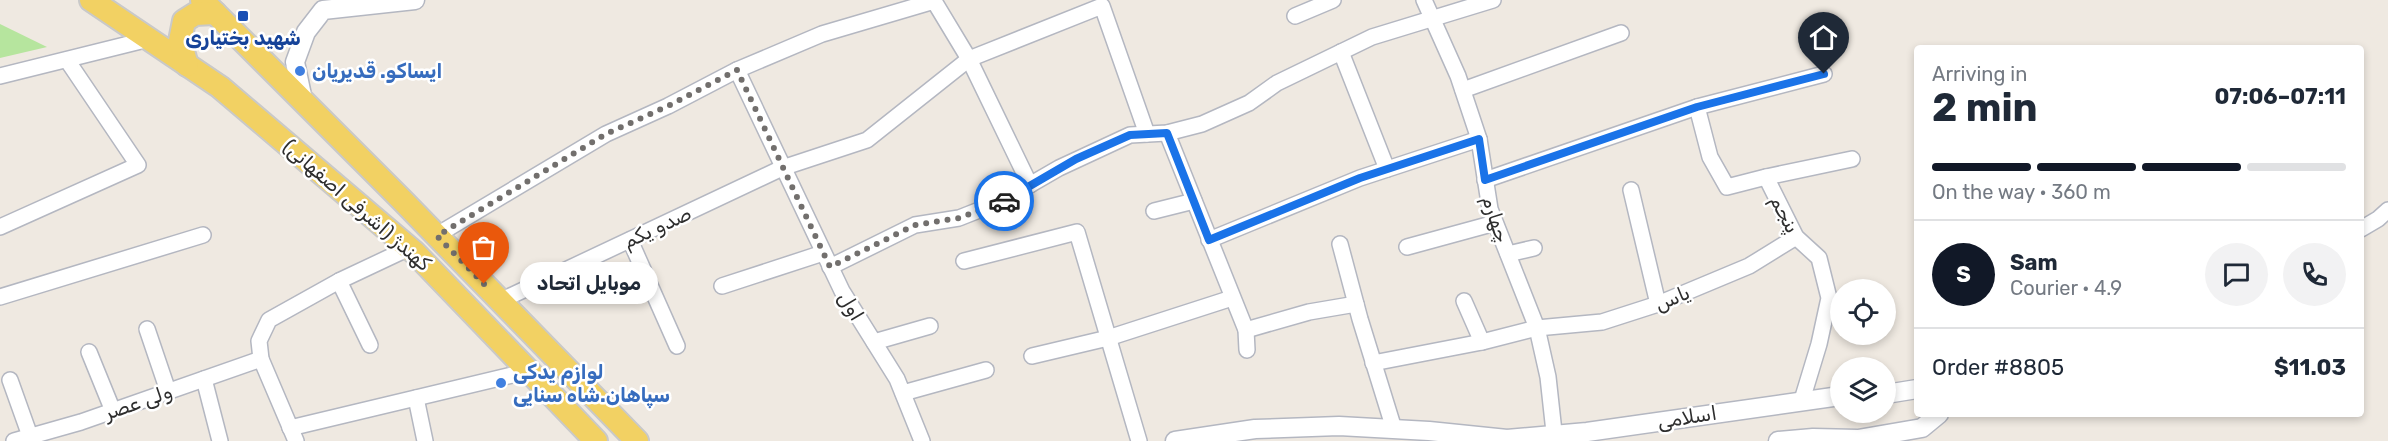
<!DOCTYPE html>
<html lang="en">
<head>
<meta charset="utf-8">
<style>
  :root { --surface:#fff; --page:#f2f2f3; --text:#1f2937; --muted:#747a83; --line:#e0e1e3; --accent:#111827 }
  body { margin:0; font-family:Rubik,Vazirmatn,sans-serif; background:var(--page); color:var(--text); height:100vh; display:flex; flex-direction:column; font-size:22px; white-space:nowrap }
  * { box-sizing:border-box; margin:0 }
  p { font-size:20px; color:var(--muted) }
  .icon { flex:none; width:33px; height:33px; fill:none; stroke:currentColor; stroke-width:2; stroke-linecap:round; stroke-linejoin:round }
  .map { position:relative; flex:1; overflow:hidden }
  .panel { position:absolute; left:1914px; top:45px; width:450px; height:372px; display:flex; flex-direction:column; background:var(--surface); border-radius:6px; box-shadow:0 3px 9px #0003 }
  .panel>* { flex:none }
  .fabs { position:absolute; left:1830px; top:279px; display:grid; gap:12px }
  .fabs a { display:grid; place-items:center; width:66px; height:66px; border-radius:50%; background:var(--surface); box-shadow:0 3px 9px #0003; font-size:30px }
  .pin { position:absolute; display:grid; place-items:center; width:51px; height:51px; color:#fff; margin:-62px -26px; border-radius:50% 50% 50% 0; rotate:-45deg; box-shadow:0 0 6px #0007 }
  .pin .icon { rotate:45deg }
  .courier { position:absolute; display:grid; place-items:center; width:60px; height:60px; margin:-30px; border:4px solid #1a73e8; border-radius:50%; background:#fff; color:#222; box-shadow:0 2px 8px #0007 }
  .bubble { position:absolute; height:42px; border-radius:21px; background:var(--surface); box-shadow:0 3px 9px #0003; font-size:20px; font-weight:700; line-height:42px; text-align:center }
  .headline em { font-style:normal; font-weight:700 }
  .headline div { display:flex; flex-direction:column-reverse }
  .headline { display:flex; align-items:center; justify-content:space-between; height:102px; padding:0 18px }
  h1 { font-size:39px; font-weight:700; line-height:45px }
  .bar { display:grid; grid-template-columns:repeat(4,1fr); gap:9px 6px; align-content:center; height:72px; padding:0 18px }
  .bar i { height:8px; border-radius:4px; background:var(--line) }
  .bar .current { background:var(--accent) }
  .bar p { grid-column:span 4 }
  .line { display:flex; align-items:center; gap:15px; padding:0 18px; border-top:2px solid var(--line) }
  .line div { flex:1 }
  .round { display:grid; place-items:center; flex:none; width:63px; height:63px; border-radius:32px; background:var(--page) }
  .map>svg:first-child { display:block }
  .green { fill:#b6e59e }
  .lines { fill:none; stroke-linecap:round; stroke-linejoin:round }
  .minor-casing { stroke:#b4b7c1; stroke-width:18 }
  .tertiary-casing { stroke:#b4b7c1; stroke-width:21 }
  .primary-casing { stroke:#c9c9c9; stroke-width:26 }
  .minor { stroke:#fff; stroke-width:15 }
  .tertiary { stroke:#fff; stroke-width:18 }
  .primary { stroke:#f2d163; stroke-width:22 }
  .done { stroke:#726f6d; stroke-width:6; stroke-dasharray:0 10.8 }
  .route { stroke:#1a73e8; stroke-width:8 }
  .transit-dot { fill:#1a4fb4; stroke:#fff; stroke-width:2 }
  .shop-dot { fill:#3f7fe0; stroke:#fff; stroke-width:2 }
  .labels { text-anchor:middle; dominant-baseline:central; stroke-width:5; stroke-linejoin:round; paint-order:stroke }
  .transit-label { font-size:20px; font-weight:bold; fill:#164399; stroke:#fff }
  .shop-label { font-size:20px; font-weight:bold; fill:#366cbe; stroke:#fff; text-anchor:start }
  .street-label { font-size:20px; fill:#2e2e2e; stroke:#fff }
</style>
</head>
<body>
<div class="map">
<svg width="2388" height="441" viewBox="0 0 2388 441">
  <rect width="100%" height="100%" fill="#efe9e1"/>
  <polygon class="green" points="0,24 47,47 0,58"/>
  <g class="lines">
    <g class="minor-casing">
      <g id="minor">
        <polyline points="1424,0 1458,76 1479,139 1490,209 1537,328 1548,377 1555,441"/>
        <polyline points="1295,16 1333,0"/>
        <polyline points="1341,52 1387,169"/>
        <polyline points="737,70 842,291 897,379 922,441"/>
        <polyline points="0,76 149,39"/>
        <polyline points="1463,90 1621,33"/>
        <polyline points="1697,107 1710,157 1727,187 1766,177 1796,237 1819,258 1829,298 1819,344 1802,400"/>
        <polyline points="1167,133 1246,330 1247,350"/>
        <polyline points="1766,177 1852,159"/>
        <polyline points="1485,180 1697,107 1824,74"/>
        <polyline points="1631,190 1658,304"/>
        <polyline points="1154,211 1194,201"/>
        <polyline points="0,227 138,165 67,60"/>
        <polyline points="2361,229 2378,219 2388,210"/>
        <polyline points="437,235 606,134 668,106 737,70 822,34 934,1 969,59 1030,185"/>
        <polyline points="630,240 677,346"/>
        <polyline points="1209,240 1360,178 1479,139"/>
        <polyline points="1340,244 1360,319 1394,429"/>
        <polyline points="1407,247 1495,223"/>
        <polyline points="1508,254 1534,248"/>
        <polyline points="964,261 1077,232 1139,441"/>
        <polyline points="830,267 915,225 959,218 1002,201 1059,168 1130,135 1167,133 1202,124 1249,103 1277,83 1372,37 1493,0"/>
        <polyline points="339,281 370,345"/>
        <polyline points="722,286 823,253"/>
        <polyline points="0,297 203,235"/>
        <polyline points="500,301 782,168 867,140 969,59 1102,6 1147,134"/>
        <polyline points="1464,301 1482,342"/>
        <polyline points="147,329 168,391"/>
        <polyline points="1246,330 1309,312 1356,304"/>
        <polyline points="874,342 930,326"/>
        <polyline points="89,352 113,411"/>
        <polyline points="1032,356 1108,338 1232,298"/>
        <polyline points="1373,363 1482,342 1537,328 1602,322 1658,304 1749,266 1796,237"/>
        <polyline points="204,379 220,441"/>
        <polyline points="10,380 30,436"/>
        <polyline points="903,393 986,370"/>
        <polyline points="416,398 425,441"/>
        <polyline points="290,428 529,371"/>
        <polyline points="14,441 81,422 261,359"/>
        <polyline points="296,441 261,359 259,341 269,320 339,281 409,248"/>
      </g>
    </g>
    <g class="tertiary-casing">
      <g id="tertiary">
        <polyline points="303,100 295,62 306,32 323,10 415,0"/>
        <polyline points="1886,394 1917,389"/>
        <polyline points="1175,441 1255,429 1339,426 1429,431 1507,439 1587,432 1840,396"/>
        <polyline points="1778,441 1813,438 1858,439 1922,428 1939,414"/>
      </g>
    </g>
    <g class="primary-casing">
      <g id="primary">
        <polyline points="91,0 220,87 415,253 596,441"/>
        <polyline points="202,0 403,201 637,441"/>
        <polyline points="187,65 180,41 184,21 195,14 215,13"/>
      </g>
    </g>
    <use href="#minor" class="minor"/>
    <use href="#tertiary" class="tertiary"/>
    <use href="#primary" class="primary"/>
  </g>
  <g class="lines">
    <polyline class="done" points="484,284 437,236 606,134 668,106 737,70 830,267 915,225 959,218 1004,201"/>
    <polyline class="route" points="1004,201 1076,159 1130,135 1167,133 1209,240 1360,178 1479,139 1485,180 1697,107 1824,74"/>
  </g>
  <rect class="transit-dot" x="237" y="10" width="12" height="12" rx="3"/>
  <g class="shop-dot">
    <circle cx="300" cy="71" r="6"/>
    <circle cx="501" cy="383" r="6"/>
  </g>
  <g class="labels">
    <g class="transit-label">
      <text x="243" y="38">شهید بختیاری</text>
    </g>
    <g class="shop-label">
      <text x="312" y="71">ایساکو. قدیریان</text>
      <text x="513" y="372">لوازم یدکی<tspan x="513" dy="23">سپاهان.شاه سنایی</tspan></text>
    </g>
    <g class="street-label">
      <text transform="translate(357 205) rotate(41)">کهندژ (اشرفی اصفهانی)</text>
      <text transform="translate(1785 214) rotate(62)">پنجم</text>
      <text transform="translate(1496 219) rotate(72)">چهارم</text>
      <text transform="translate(657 227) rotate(-25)">صدو یکم</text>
      <text transform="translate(1672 298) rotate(-22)">یاس</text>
      <text transform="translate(851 306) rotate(59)">اول</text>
      <text transform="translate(138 402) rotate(-19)">ولی عصر</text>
      <text transform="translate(1687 417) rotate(-9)">اسلامی</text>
    </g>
  </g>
</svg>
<div class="fabs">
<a><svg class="icon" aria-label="locate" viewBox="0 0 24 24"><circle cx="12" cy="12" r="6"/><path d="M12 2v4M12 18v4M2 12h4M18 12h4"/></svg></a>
<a><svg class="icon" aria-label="layers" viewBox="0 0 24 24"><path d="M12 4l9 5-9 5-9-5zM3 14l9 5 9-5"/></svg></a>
</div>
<div class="pin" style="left:484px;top:284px;background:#ea580c"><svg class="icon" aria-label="bag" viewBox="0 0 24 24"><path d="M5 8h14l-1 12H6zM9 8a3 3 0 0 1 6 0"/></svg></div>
<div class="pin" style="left:1824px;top:74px;background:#1f2937"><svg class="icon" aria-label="home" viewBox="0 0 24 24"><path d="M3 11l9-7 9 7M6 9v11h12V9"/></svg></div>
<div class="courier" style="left:1004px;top:201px"><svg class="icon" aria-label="car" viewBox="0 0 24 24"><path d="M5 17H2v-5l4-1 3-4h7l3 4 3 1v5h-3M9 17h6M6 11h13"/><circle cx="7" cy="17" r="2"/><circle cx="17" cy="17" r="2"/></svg></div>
<div class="bubble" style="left:520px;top:262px;width:138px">موبایل اتحاد</div>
<section class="panel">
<div class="headline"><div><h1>2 min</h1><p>Arriving in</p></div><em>07:06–07:11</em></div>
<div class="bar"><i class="current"></i><i class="current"></i><i class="current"></i><i></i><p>On the way · 360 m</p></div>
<div class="line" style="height:108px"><b class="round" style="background:var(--accent);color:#fff">S</b><div><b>Sam</b><p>Courier · 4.9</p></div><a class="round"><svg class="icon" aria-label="chat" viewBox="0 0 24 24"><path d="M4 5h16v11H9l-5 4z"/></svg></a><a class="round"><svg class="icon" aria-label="phone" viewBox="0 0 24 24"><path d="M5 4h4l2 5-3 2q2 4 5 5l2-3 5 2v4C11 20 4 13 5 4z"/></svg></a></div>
<div class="line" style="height:78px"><div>Order #8805</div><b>$11.03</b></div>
</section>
</div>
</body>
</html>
